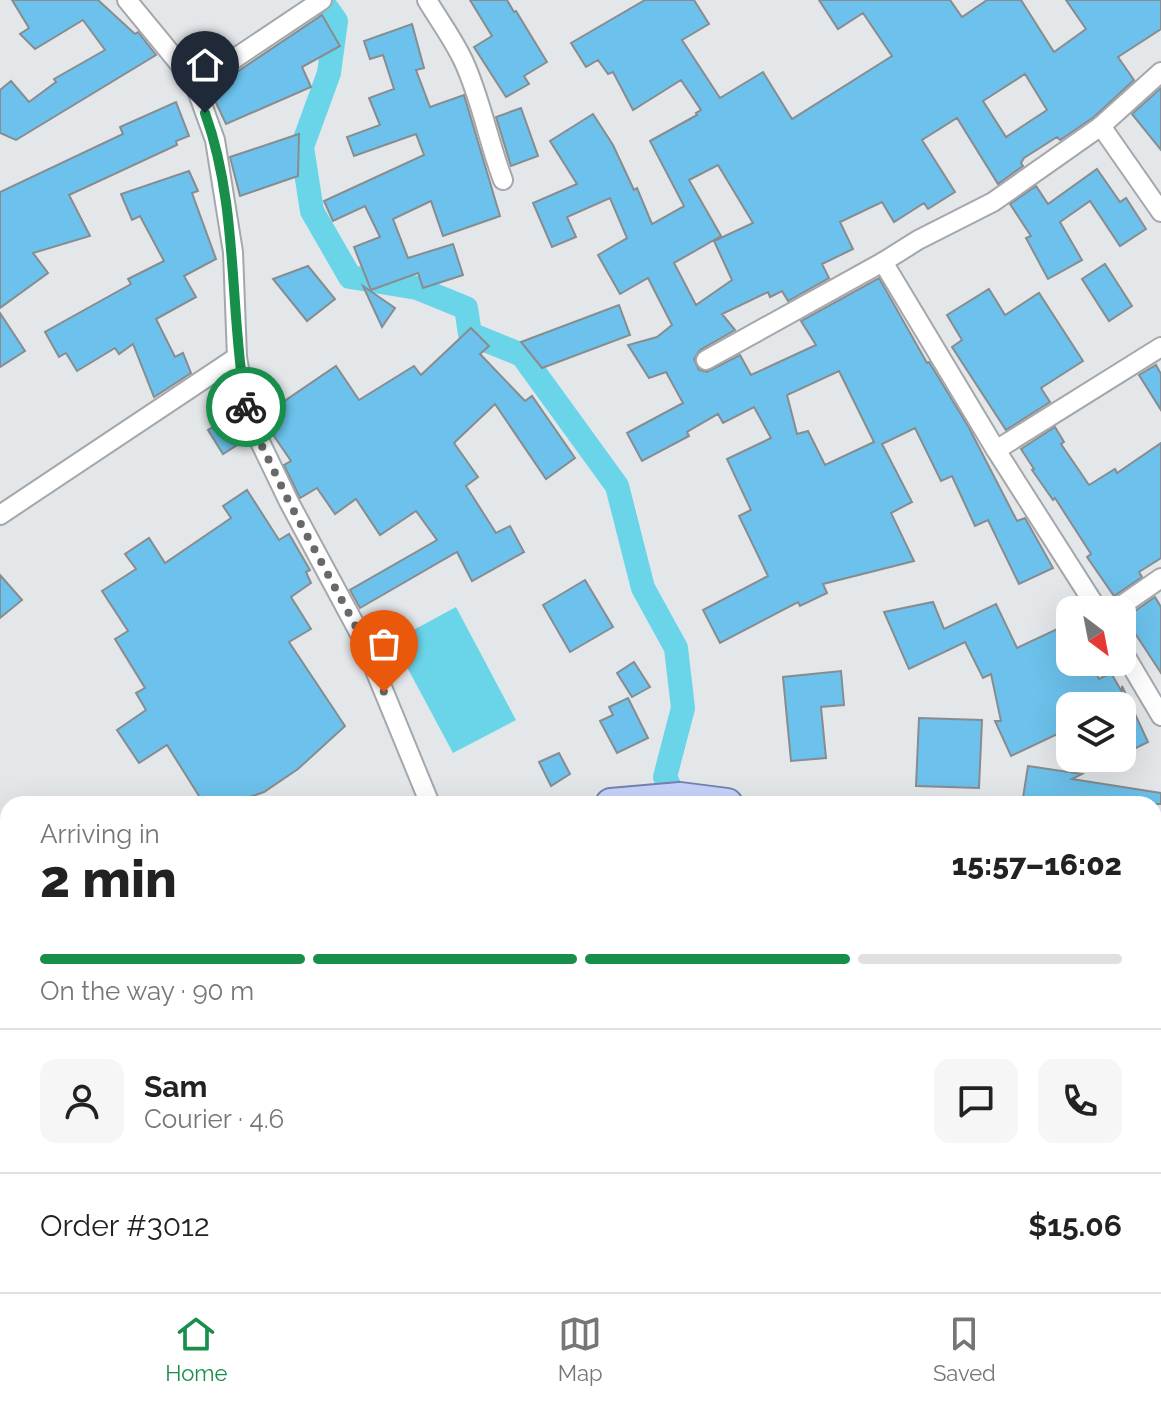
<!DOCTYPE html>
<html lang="en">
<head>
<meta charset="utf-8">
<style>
  :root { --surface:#fff; --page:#f6f6f6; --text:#222; --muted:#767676; --line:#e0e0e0; --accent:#178e49 }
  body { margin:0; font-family:Raleway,sans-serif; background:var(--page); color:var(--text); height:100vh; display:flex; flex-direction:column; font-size:30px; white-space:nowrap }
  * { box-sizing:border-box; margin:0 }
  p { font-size:26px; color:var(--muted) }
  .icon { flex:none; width:44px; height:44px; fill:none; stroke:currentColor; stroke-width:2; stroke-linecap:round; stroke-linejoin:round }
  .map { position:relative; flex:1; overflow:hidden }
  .panel { position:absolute; left:0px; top:796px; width:1162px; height:496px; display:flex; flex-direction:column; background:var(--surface); border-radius:24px 24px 0 0; box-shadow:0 8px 32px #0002 }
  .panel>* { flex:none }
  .needle { width:52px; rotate:148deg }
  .fabs { position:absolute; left:1056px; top:596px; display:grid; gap:16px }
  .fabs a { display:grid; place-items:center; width:80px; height:80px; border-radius:16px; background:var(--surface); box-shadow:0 8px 32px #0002; font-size:40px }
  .pin { position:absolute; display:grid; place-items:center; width:68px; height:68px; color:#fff; margin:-82px -34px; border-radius:50% 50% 50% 0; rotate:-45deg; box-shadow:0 0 8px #0007 }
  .pin .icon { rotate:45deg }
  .courier { position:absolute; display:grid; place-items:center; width:80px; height:80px; margin:-40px; border:6px solid #178e49; border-radius:50%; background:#fff; color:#222; box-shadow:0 2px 10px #0007 }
  .headline em { font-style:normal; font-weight:800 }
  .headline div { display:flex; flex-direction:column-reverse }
  .headline { display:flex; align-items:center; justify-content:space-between; height:136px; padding:0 40px }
  h1 { font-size:52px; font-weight:800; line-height:60px }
  .bar { display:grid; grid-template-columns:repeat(4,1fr); gap:12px 8px; align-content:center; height:96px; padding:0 40px }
  .bar i { height:10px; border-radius:6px; background:var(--line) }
  .bar .current { background:var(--accent) }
  .bar p { grid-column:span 4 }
  .line { display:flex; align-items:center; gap:20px; padding:0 40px; border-top:2px solid var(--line) }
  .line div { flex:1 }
  .round { display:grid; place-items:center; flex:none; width:84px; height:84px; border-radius:16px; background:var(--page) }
  .menu { display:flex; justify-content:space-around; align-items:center; height:112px; border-top:2px solid var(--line); background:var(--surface); font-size:22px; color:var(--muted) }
  .menu a { display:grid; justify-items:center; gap:4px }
  .menu .current { color:var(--accent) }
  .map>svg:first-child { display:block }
  .water { fill:#6ad5e9 }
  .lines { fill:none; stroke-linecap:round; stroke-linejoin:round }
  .stream { stroke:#6ad5e9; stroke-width:7 }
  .canal { stroke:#6ad5e9; stroke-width:24 }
  .building { fill:#6cc2ec; stroke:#888c8f; stroke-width:2; fill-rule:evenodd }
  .minor-casing { stroke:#a4a7ab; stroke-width:22 }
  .primary-casing { stroke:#7583ad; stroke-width:34 }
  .minor { stroke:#fff; stroke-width:18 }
  .primary { stroke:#c7d3fa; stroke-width:30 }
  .done { stroke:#67696b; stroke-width:8; stroke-dasharray:0 14.4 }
  .route { stroke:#178e49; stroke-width:10 }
</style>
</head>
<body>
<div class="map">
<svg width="1161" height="1292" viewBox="0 0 1161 1292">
  <rect width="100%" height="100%" fill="#e4e7ea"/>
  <polygon class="water" points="456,607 516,720 453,753 393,641"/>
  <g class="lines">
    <polyline class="stream" points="905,1292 906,1284"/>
    <polyline class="canal" points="321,0 336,21 329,73 302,147 312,211 350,277 417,288 466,308 470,334 522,355 617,486 643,588 676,648 683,708 665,777 678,804"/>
  </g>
  <g class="building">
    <polygon points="12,0 98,0 135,34 138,32 156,55 16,140 0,133 0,90 11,81 29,102 56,82 54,79 105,50 83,20 35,49 20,34 29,28"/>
    <polygon points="470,0 507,0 514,12 516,11 547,62 524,76 529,84 506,97 474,47 492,36"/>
    <path d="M645 0H694L709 24 682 40 720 98 763 72 792 119 892 56 863 13 838 29 819 0H950L962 17 987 0H1021L1054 52 1086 29 1066 0H1161V29L1118 57 1134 80 1094 117 1060 140 1057 137 1024 158 1021 163 1023 166 998 184 957 118 922 140 955 192 928 209 924 203 894 222 882 202 840 222 853 249 822 264 829 278 788 301 782 291 770 297 768 292 722 314 735 330 700 350 694 359 699 370 707 372 740 355 751 375 816 345 801 321 879 278 927 363 929 362 968 426 1017 521 1025 518 1053 568 1019 584 988 520 975 526 952 476 941 481 915 428 882 444 912 502 891 513 914 561 823 584 827 593 800 606 798 602 720 643 703 610 768 576 739 516 751 510 727 459 771 438 754 407 723 423 718 414 687 432 689 436 642 461 627 433 683 403 666 372 649 378 628 345 657 337 672 325 648 278 620 294 598 255 627 238 610 198 567 217 576 237 552 247 533 203 577 184 550 141 593 114 613 145 634 190 637 188 652 224 684 206 650 141 697 115 696 113 701 110 681 80 633 110 613 72 608 74 598 60 586 67 571 43ZM1025 74 1047 110 1006 137 983 101ZM718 165 753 223 714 241 732 280 696 305 674 263 721 236 689 180ZM839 371 874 442 825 465 808 431 797 434 787 395Z"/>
    <polygon points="322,15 340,46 302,67 311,87 226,124 210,90"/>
    <polygon points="412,24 424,68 416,70 430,107 464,95 500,216 443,236 431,201 393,219 408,258 453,244 463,275 423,288 418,273 371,290 354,247 380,237 365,206 333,221 324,201 424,155 416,134 354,156 347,137 380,125 369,98 394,89 383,55 370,59 364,41"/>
    <polygon points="1161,88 1161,150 1132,114"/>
    <polygon points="176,102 189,136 176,141 177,145 69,195 90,236 33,253 48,273 0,308 0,192 123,134 120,127"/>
    <polygon points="521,108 538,156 511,166 496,117"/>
    <polygon points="299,134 298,176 240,196 230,157"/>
    <polygon points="1097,169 1120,202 1126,198 1146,229 1120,246 1090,201 1060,222 1082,260 1048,279 1026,238 1031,236 1010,204 1036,186 1048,204"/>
    <polygon points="189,171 198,191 192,193 216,259 184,276 196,297 156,319 175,357 183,353 191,373 154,397 133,344 119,354 115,348 77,371 66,353 59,357 45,332 131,284 128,279 164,261 140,216 132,220 121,194"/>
    <polygon points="1105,264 1132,306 1109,321 1082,279"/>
    <polygon points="308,266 335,299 307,321 273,279"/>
    <polygon points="363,286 395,308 382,327"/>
    <polygon points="989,289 1005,315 1039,293 1083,361 1041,388 1050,402 1006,430 952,347 962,340 947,315"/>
    <polygon points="619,305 630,335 542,368 521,342"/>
    <polygon points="0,313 25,351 0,367"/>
    <polygon points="471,328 489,346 480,354 525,401 532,396 575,458 546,479 495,404 454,443 478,477 466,486 496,533 510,526 524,552 472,581 457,552 360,608 350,590 437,540 416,511 380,535 356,499 335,514 317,488 300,498 284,465 291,461 261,417 336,366 359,400 414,366 421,375"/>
    <polygon points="1156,365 1161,374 1161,410 1139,375"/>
    <polygon points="227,418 242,442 223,454 208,430"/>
    <polygon points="1055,427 1064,442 1061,444 1089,485 1115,469 1117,473 1161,443 1161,558 1139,572 1142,577 1114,596 1087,557 1091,554 1055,498 1053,500 1032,470 1034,469 1021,449"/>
    <polygon points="247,490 279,540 289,534 310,570 306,572 311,583 291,597 311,629 289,642 345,726 298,769 264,792 231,804 204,804 167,745 139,763 117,730 146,710 136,693 145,688 115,639 128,631 102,591 136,569 125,554 149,538 165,563 231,518 223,506"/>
    <polygon points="0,575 22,600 0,618"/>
    <polygon points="585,580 613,627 570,652 543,605"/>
    <polygon points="1155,597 1161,607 1161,673 1125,618"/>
    <polygon points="933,602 944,629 996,604 1017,648 1070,623 1070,662 1091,662 1099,679 1111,673 1122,692 1122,686 1148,742 1122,755 1122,706 1070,706 1070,728 1011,756 995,721 1001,721 991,674 983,678 965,642 909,669 884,612"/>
    <polygon points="634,662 650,687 632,697 617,673"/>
    <polygon points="841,671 844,705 821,707 826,758 791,761 783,677"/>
    <polygon points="628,698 648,738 617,753 600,721 613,715 609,707"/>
    <polygon points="919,718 982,720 979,788 916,786"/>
    <polygon points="559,753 570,774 551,786 539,762"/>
    <polygon points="1028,766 1082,774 1072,779 1161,793 1161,804 1022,804"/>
  </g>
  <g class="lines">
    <g class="minor-casing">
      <g id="minor">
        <polyline points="127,0 187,73 195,85 215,140 233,252 237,357 247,415 289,502 361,636 430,804"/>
        <path d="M427 0C439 20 453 39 463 60 481 98 488 141 503 180"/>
        <polyline points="195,85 322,0"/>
        <polyline points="1101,126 1161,212"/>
        <polyline points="883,262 996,450 1098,610"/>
        <polyline points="706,360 883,262 918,240 993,202 1101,126 1161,72"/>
        <polyline points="996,450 1161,347"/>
        <polyline points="0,515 237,357"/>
        <polyline points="1115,610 1161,578"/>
        <polyline points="1122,650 1161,716"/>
        <polyline points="1156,896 1161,874"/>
        <polyline points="719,1284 720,1292"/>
        <polyline points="343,1292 352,1290 350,1284"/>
      </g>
    </g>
    <g class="primary-casing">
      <g id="primary">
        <polyline points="611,804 680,798 727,804"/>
        <polyline points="1154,895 1161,897"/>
        <polyline points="0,937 8,939"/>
      </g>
    </g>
    <use href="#minor" class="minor"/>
    <use href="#primary" class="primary"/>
  </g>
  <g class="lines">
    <polyline class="done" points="246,407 247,415 289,502 361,636 384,692"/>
    <path class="route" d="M205 113C239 207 229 310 246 407"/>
  </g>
</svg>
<div class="fabs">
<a><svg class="needle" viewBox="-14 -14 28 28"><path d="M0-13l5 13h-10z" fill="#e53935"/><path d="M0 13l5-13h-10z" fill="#767676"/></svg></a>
<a><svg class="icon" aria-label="layers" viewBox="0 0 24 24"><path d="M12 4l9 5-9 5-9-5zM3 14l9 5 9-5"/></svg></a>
</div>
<div class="pin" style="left:384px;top:692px;background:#ea580c"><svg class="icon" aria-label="bag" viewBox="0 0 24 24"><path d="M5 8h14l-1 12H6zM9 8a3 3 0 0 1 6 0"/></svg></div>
<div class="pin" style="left:205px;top:113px;background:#1f2937"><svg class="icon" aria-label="home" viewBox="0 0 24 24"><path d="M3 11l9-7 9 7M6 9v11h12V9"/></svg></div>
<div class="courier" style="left:246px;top:407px"><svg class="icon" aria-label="bike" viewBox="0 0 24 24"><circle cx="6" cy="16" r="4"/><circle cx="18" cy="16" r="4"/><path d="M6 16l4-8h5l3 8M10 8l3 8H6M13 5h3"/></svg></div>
<section class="panel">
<div class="headline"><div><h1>2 min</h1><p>Arriving in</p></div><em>15:57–16:02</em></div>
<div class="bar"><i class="current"></i><i class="current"></i><i class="current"></i><i></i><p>On the way · 90 m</p></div>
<div class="line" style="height:144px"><a class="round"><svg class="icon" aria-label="person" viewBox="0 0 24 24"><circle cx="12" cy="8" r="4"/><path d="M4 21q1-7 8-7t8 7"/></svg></a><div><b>Sam</b><p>Courier · 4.6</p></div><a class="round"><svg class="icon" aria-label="chat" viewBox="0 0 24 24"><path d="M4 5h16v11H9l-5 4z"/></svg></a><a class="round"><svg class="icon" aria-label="phone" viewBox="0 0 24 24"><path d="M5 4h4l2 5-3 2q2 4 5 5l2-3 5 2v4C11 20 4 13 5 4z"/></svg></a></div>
<div class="line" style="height:104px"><div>Order #3012</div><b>$15.06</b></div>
</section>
</div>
<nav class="menu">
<a class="current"><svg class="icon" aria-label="home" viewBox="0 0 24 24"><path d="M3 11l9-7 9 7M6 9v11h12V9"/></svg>Home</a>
<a><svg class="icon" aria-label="map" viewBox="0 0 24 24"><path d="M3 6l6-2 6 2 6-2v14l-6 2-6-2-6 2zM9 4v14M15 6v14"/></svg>Map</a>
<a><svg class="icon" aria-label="saved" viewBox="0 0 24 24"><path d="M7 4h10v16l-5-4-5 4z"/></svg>Saved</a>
</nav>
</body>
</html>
